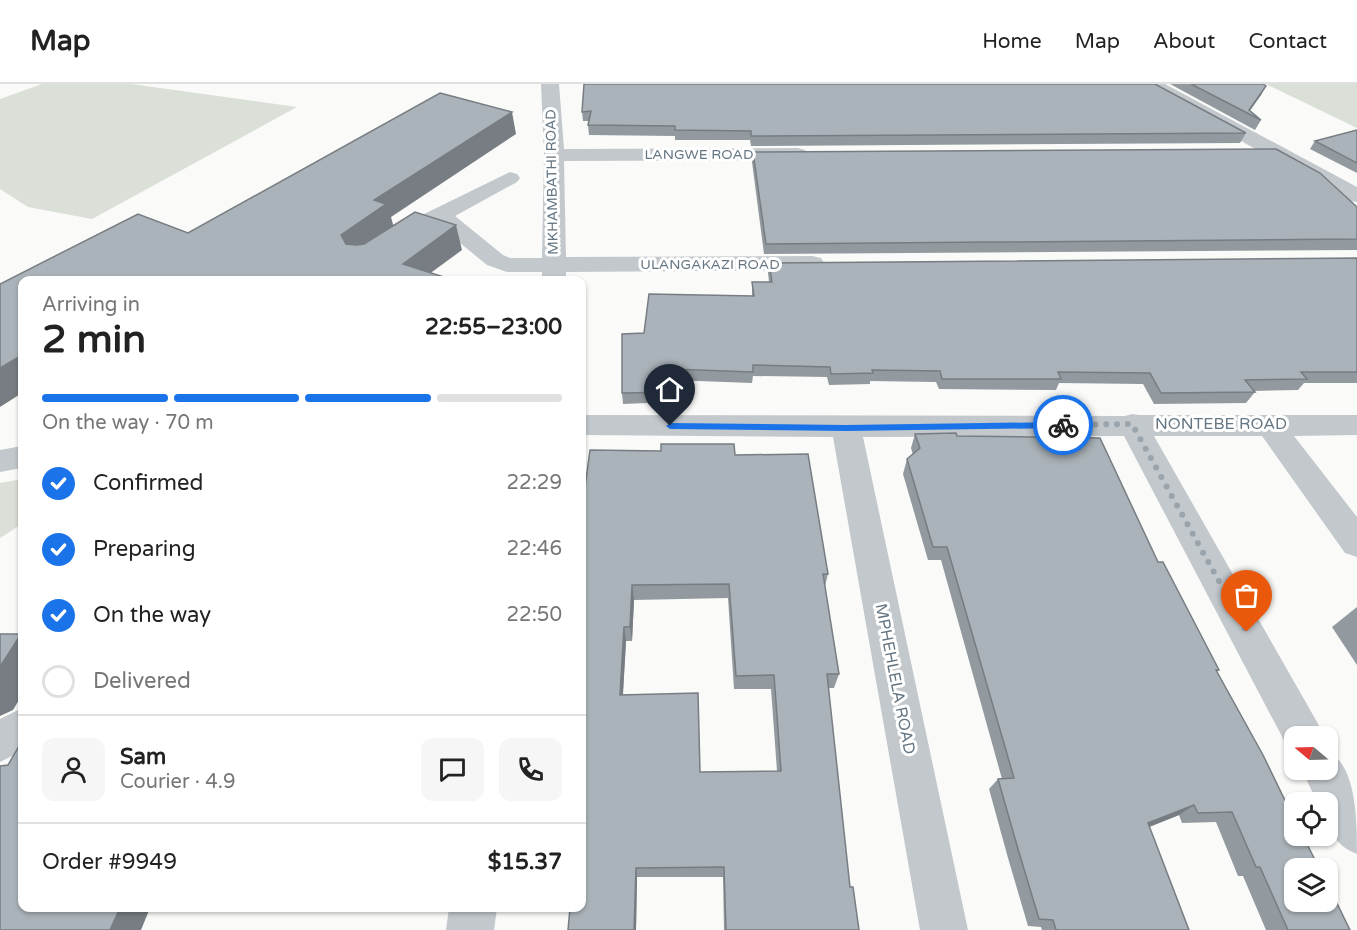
<!DOCTYPE html>
<html lang="en">
<head>
<meta charset="utf-8">
<style>
  :root { --surface:#fff; --page:#f6f6f6; --text:#222; --muted:#767676; --line:#e0e0e0; --accent:#1a73e8 }
  body { margin:0; font-family:"Varela Round",sans-serif; background:var(--page); color:var(--text); height:100vh; display:flex; flex-direction:column; font-size:22px; white-space:nowrap }
  * { box-sizing:border-box; margin:0 }
  p { font-size:20px; color:var(--muted) }
  .icon { flex:none; width:33px; height:33px; fill:none; stroke:currentColor; stroke-width:2; stroke-linecap:round; stroke-linejoin:round }
  .map { position:relative; flex:1; overflow:hidden }
  .details { position:absolute; left:18px; top:192px; width:568px; height:636px; display:flex; flex-direction:column; background:var(--surface); border-radius:12px; box-shadow:0 2px 4px #0004 }
  .details>* { flex:none }
  .needle { width:39px; rotate:289deg }
  .controls { position:absolute; left:1284px; top:642px; display:grid; gap:12px }
  .controls a { display:grid; place-items:center; width:54px; height:54px; border-radius:12px; background:var(--surface); box-shadow:0 2px 4px #0004; font-size:30px }
  .pin { position:absolute; display:grid; place-items:center; width:51px; height:51px; color:#fff; margin:-62px -26px; border-radius:50% 50% 50% 0; rotate:-45deg; box-shadow:0 0 6px #0007 }
  .pin .icon { rotate:45deg }
  .courier { position:absolute; display:grid; place-items:center; width:60px; height:60px; margin:-30px; border:4px solid #1a73e8; border-radius:50%; background:#fff; color:#222; box-shadow:0 2px 8px #0007 }
  .overview em { font-style:normal; font-weight:700 }
  .overview div { display:flex; flex-direction:column-reverse }
  .overview { display:flex; align-items:center; justify-content:space-between; height:102px; padding:0 24px }
  h1 { font-size:39px; font-weight:700; line-height:45px }
  .bar { display:grid; grid-template-columns:repeat(4,1fr); gap:9px 6px; align-content:center; height:72px; padding:0 24px }
  .bar i { height:8px; border-radius:4px; background:var(--line) }
  .bar .active { background:var(--accent) }
  .bar p { grid-column:span 4 }
  .line { display:flex; align-items:center; gap:15px; padding:0 24px; border-top:2px solid var(--line) }
  .line div { flex:1 }
  .round { display:grid; place-items:center; flex:none; width:63px; height:63px; border-radius:12px; background:var(--page) }
  ol { padding:0 24px; list-style:none }
  li { display:flex; align-items:center; gap:18px; height:66px }
  li p { margin-inline-start:auto }
  li .icon { padding:6px; border-radius:50%; background:var(--accent); color:#fff; stroke-width:4 }
  li:last-child { color:var(--muted) }
  li i { width:33px; height:33px; border:3px solid var(--line); border-radius:50% }
  header { display:flex; align-items:center; gap:36px; box-sizing:border-box; height:84px; padding:0 30px; background:var(--surface); border-bottom:2px solid var(--line) }
  header strong { font-size:28px }
  nav { display:flex; gap:33px; margin-inline-start:auto; font-size:21px }
  .map>svg:first-child { display:block }
  .green { fill:#dadfd7 }
  .lines { fill:none; stroke-linecap:round; stroke-linejoin:round }
  .minor { fill:#c3c8cc; fill-rule:evenodd }
  .wall { fill:#929a9f; fill-rule:evenodd }
  .shaded-wall { fill:#777d82 }
  .building { fill:#aab3b9; stroke:#777d82; stroke-width:1.5; fill-rule:evenodd }
  .route { fill:#1a73e8 }
  .done { stroke:#99a4ac; stroke-width:6; stroke-dasharray:0 10.8 }
  .labels { text-anchor:middle; dominant-baseline:central; stroke-width:6; stroke-linejoin:round; paint-order:stroke }
  .far-street-label { font-size:14px; fill:#657683; stroke:#fff }
  .street-label { font-size:16px; fill:#657683; stroke:#fff }
</style>
</head>
<body>
<header>
<strong>Map</strong>
<nav><a>Home</a><a>Map</a><a>About</a><a>Contact</a></nav>
</header>
<div class="map">
<svg width="1357" height="846" viewBox="0 0 1357 846">
  <rect width="100%" height="100%" fill="#fafaf8"/>
  <g class="green">
    <polygon points="42,0 131,0 297,23 92,135 28,123 0,105 0,15"/>
    <polygon points="1266,0 1357,0 1357,44"/>
    <polygon points="22,395 22,440 0,454 0,399"/>
  </g>
  <g class="lines">
    <g class="minor">
      <polygon points="541,0 559,0 564,65 798,64 805,66 808,70 805,74 798,76 564,77 566,173 812,172 821,174 824,179 821,184 812,186 566,188 566,196 542,196 542,188 507,188 487,181 438,141 424,146 416,144 413,139 416,134 510,88 517,90 520,94 517,98 455,132 503,171 510,174 542,174 544,71"/>
      <polygon points="1143,0 1165,0 1357,103 1357,118 1349,117 1146,4"/>
      <polygon points="1132,330 1139,331 1357,331 1357,351 1294,352 1357,433 1357,473 1345,469 1262,352 1154,352 1325,652 1294,652 1294,668 1289,666 1124,352 863,353 968,846 920,846 833,353 582,351 582,331 1125,332"/>
      <polygon points="22,362 22,384 0,388 0,366"/>
      <polygon points="22,624 22,667 0,678 0,635"/>
      <path d="M1328 667C1357 682 1357 738 1357 770 1332 760 1328 744 1328 718H1317L1302 686H1328Z"/>
      <polygon points="449,824 497,824 494,846 446,846"/>
    </g>
  </g>
  <g class="wall">
    <polygon points="584,0 1246,49 1240,59 751,62 750,56 675,56 675,52 589,51 588,41 589,37 583,37 582,28"/>
    <polygon points="1170,0 1263,0 1261,11 1250,27 1261,36 1255,46"/>
    <polygon points="1357,46 1357,89 1310,65 1315,57"/>
    <polygon points="753,68 1357,123 1357,166 764,170 752,78"/>
    <polygon points="1357,174 1357,299 1304,299 1298,306 1253,307 1255,308 1246,319 1154,320 1143,300 1059,299 1056,306 939,305 936,298 870,297 870,300 829,301 827,293 753,292 752,299 671,296 672,318 623,320 622,309 644,249 752,212 752,198 769,198 768,189 769,179"/>
    <polygon points="915,350 957,352 1158,478 1219,586 1217,588 1350,846 1266,846 1243,792 1238,792 1216,738 1182,739 1179,731 1149,743 1189,846 1042,846 1041,843 1028,842 1008,774 989,705 998,695 1002,695 941,476 928,476 903,390 907,375 913,371 911,364"/>
    <path d="M735 371 828 490 825 502 839 590 834 604H828L850 803 859 846H724L723 793H637L636 846H568L582 824V425ZM728 514 734 605H771L777 687 700 688 623 611 626 557H632L634 516Z"/>
    <polygon points="1357,523 1357,581 1332,543"/>
  </g>
  <g class="shaded-wall">
    <polygon points="1266,2 1261,11 1247,29"/>
    <polygon points="512,28 516,50 391,133 394,144 350,176 341,151 374,116"/>
    <polygon points="456,141 462,166 421,196 403,180"/>
    <polygon points="22,271 22,309 0,323 0,284"/>
    <polygon points="632,501 634,516 632,557 630,543"/>
    <polygon points="624,543 626,557 622,624 620,611"/>
    <polygon points="21,550 22,551 22,611 13,626 0,632 0,583"/>
    <polygon points="1194,721 1179,731 1134,749 1148,739"/>
    <polygon points="636,784 637,793 636,846 634,846"/>
    <polygon points="120,824 150,824 141,846 110,846"/>
  </g>
  <g class="building">
    <polygon points="584,0 1155,0 1246,49 751,52 751,47 675,46 675,42 588,41 591,27 582,28"/>
    <polygon points="1191,0 1263,0 1266,2 1249,26 1261,36"/>
    <polygon points="440,9 512,28 374,116 386,120 341,151 346,160 356,161 364,160 415,128 456,141 403,180 453,196 22,196 22,271 0,284 0,200 138,130 188,149"/>
    <polygon points="1357,46 1357,79 1315,57"/>
    <polygon points="1276,65 1320,89 1357,123 1357,155 766,160 753,68"/>
    <polygon points="1357,174 1357,288 1301,288 1307,295 1245,296 1255,308 1161,309 1150,289 1058,288 1061,295 942,295 940,287 872,286 873,289 831,290 830,283 753,281 753,288 670,285 672,308 622,309 622,250 644,249 649,210 754,212 752,198 772,198 769,179"/>
    <polygon points="956,349 957,352 1100,354 1158,478 1163,478 1219,586 1216,586 1263,671 1294,735 1294,752 1303,752 1319,784 1294,784 1294,818 1328,818 1328,801 1350,846 1288,846 1260,783 1256,783 1232,728 1198,729 1194,721 1148,739 1189,846 1056,846 1053,836 1039,835 1018,765 998,695 1014,694 947,463 933,463 907,375 920,364 915,350"/>
    <path d="M661 360H734L735 371 808 370 828 490H823L839 590H827L850 803H853L859 846H726L724 783 636 784 634 846H568L570 824H582V587L583 562H582V425L590 366 661 367ZM729 500 736 592 774 591 781 687 700 688 698 609 620 611 624 543H630L632 501Z"/>
    <polygon points="0,550 21,550 0,583"/>
    <polygon points="22,657 22,824 120,824 110,846 0,846 0,682 8,681"/>
  </g>
  <polygon class="route" points="1063,338 1067,341 1063,344 846,347 670,345 666,342 670,339 846,341"/>
  <g class="lines">
    <polyline class="done" points="1063,341 1132,340 1247,548"/>
  </g>
  <g class="labels">
    <g class="far-street-label">
      <text x="699" y="70">LANGWE ROAD</text>
      <text transform="translate(552 98) rotate(-91)">MKHAMBATHI ROAD</text>
      <text x="710" y="180">ULANGAKAZI ROAD</text>
    </g>
    <g class="street-label">
      <text x="1221" y="340">NONTEBE ROAD</text>
      <text transform="translate(895 595) rotate(79)">MPHEHLELA ROAD</text>
    </g>
  </g>
</svg>
<div class="controls">
<a><svg class="needle" viewBox="-14 -14 28 28"><path d="M0-13l5 13h-10z" fill="#e53935"/><path d="M0 13l5-13h-10z" fill="#767676"/></svg></a>
<a><svg class="icon" aria-label="locate" viewBox="0 0 24 24"><circle cx="12" cy="12" r="6"/><path d="M12 2v4M12 18v4M2 12h4M18 12h4"/></svg></a>
<a><svg class="icon" aria-label="layers" viewBox="0 0 24 24"><path d="M12 4l9 5-9 5-9-5zM3 14l9 5 9-5"/></svg></a>
</div>
<div class="pin" style="left:1247px;top:548px;background:#ea580c"><svg class="icon" aria-label="bag" viewBox="0 0 24 24"><path d="M5 8h14l-1 12H6zM9 8a3 3 0 0 1 6 0"/></svg></div>
<div class="pin" style="left:670px;top:342px;background:#1f2937"><svg class="icon" aria-label="home" viewBox="0 0 24 24"><path d="M3 11l9-7 9 7M6 9v11h12V9"/></svg></div>
<div class="courier" style="left:1063px;top:341px"><svg class="icon" aria-label="bike" viewBox="0 0 24 24"><circle cx="6" cy="16" r="4"/><circle cx="18" cy="16" r="4"/><path d="M6 16l4-8h5l3 8M10 8l3 8H6M13 5h3"/></svg></div>
<section class="details">
<div class="overview"><div><h1>2 min</h1><p>Arriving in</p></div><em>22:55–23:00</em></div>
<div class="bar"><i class="active"></i><i class="active"></i><i class="active"></i><i></i><p>On the way · 70 m</p></div>
<ol>
<li><svg class="icon" aria-label="check" viewBox="0 0 24 24"><path d="M5 12l5 5 9-10"/></svg>Confirmed<p>22:29</p></li>
<li><svg class="icon" aria-label="check" viewBox="0 0 24 24"><path d="M5 12l5 5 9-10"/></svg>Preparing<p>22:46</p></li>
<li><svg class="icon" aria-label="check" viewBox="0 0 24 24"><path d="M5 12l5 5 9-10"/></svg>On the way<p>22:50</p></li>
<li><i></i>Delivered</li>
</ol>
<div class="line" style="height:108px"><a class="round"><svg class="icon" aria-label="person" viewBox="0 0 24 24"><circle cx="12" cy="8" r="4"/><path d="M4 21q1-7 8-7t8 7"/></svg></a><div><b>Sam</b><p>Courier · 4.9</p></div><a class="round"><svg class="icon" aria-label="chat" viewBox="0 0 24 24"><path d="M4 5h16v11H9l-5 4z"/></svg></a><a class="round"><svg class="icon" aria-label="phone" viewBox="0 0 24 24"><path d="M5 4h4l2 5-3 2q2 4 5 5l2-3 5 2v4C11 20 4 13 5 4z"/></svg></a></div>
<div class="line" style="height:78px"><div>Order #9949</div><b>$15.37</b></div>
</section>
</div>
</body>
</html>
